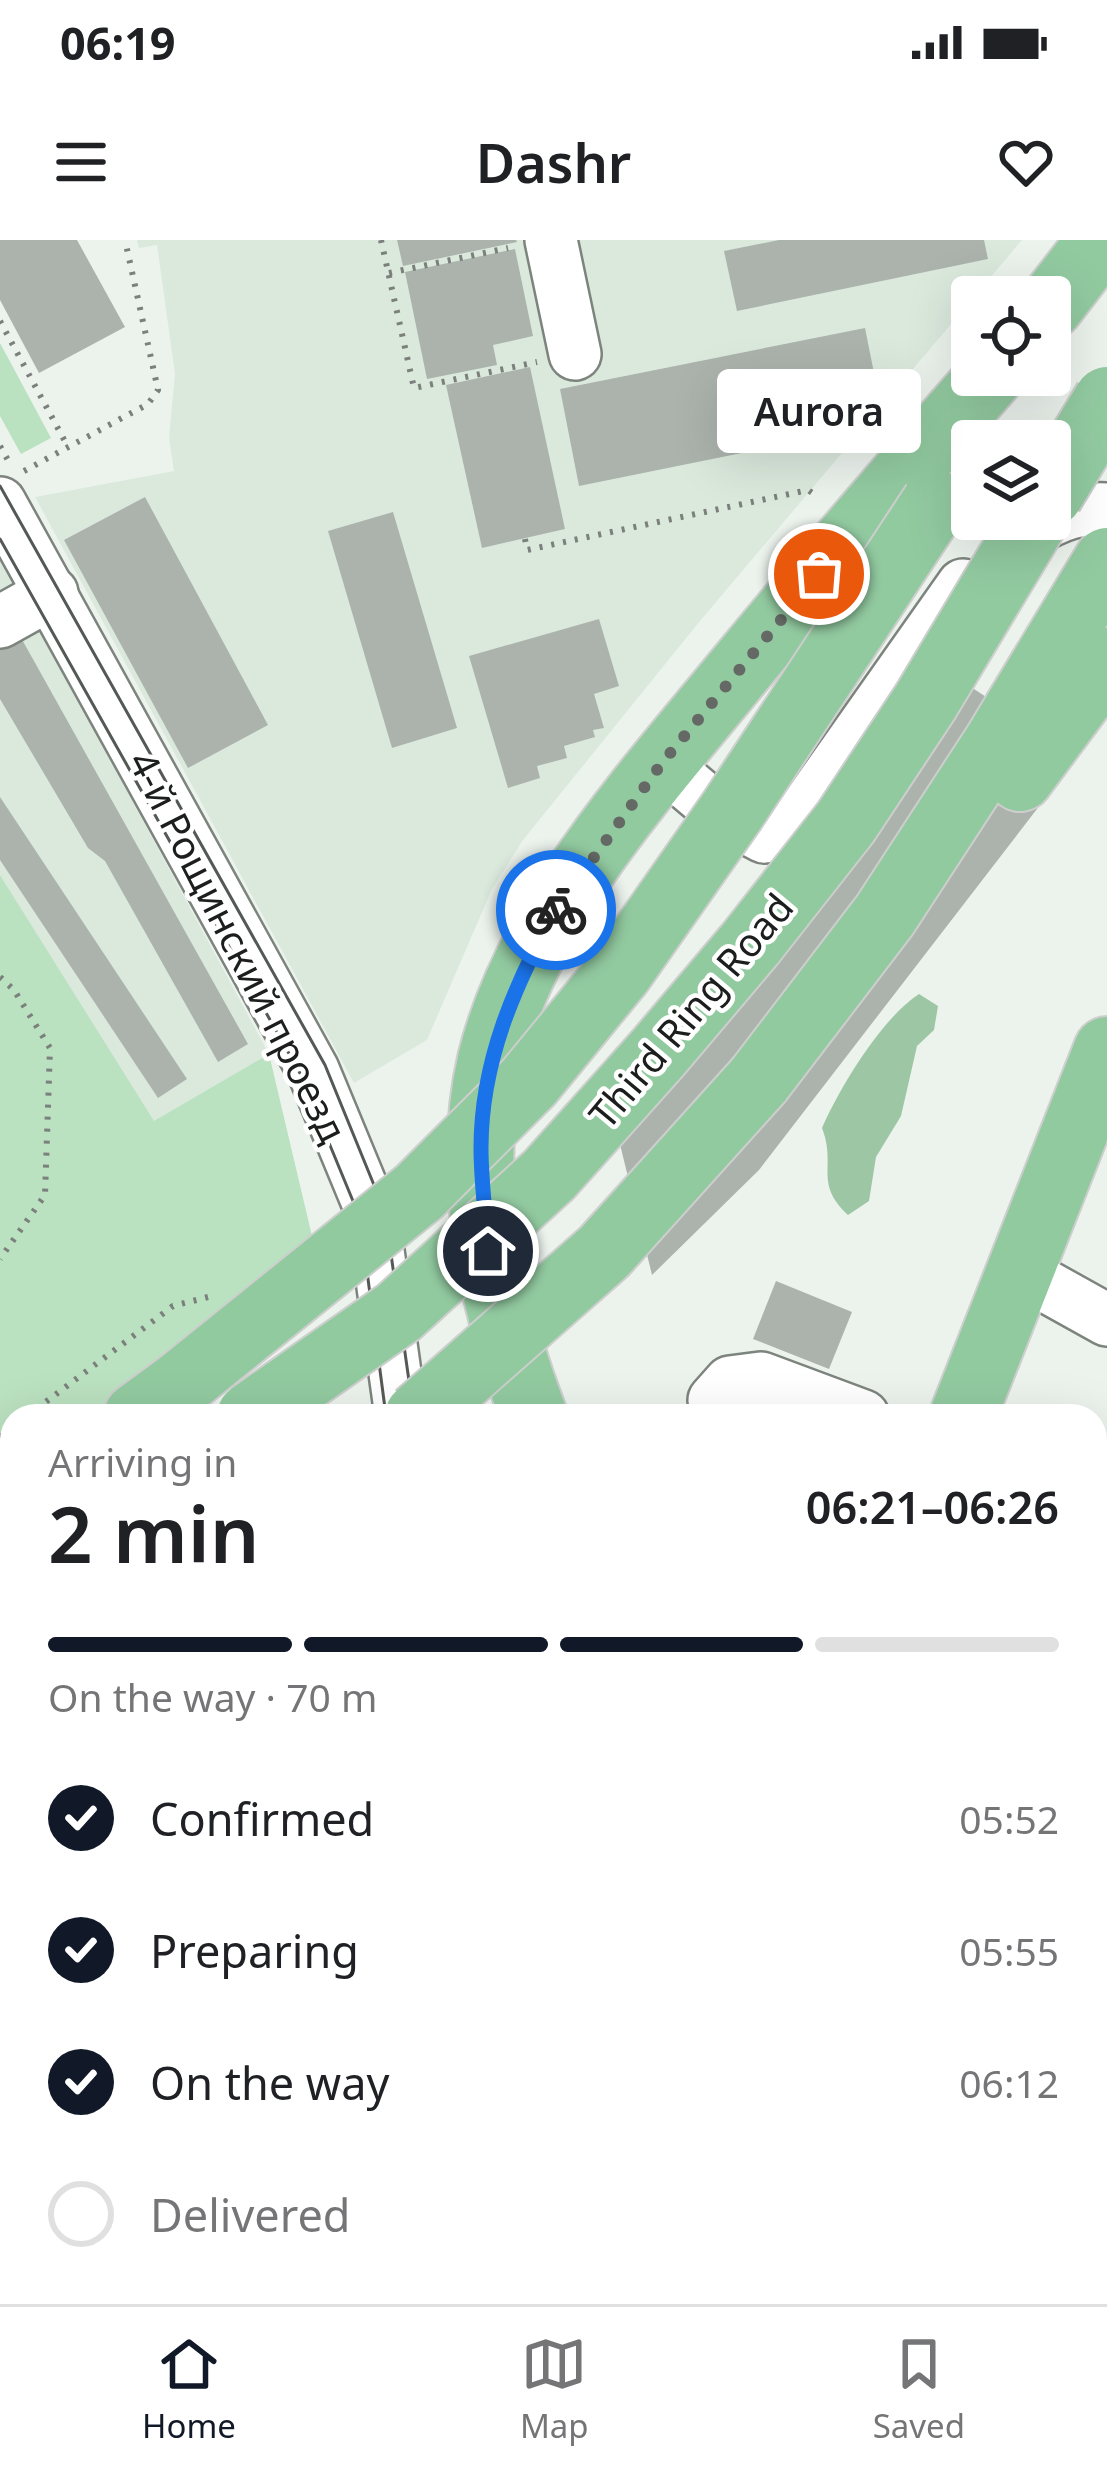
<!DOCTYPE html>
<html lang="en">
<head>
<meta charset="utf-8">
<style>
  :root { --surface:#fff; --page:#f6f6f6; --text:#202124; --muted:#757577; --line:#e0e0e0; --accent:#111827 }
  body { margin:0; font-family:"Noto Sans",sans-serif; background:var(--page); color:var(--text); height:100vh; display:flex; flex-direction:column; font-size:45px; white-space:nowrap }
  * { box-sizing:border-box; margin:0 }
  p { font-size:39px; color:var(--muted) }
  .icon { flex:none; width:66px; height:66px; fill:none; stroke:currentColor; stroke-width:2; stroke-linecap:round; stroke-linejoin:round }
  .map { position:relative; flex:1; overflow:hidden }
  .sheet { position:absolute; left:0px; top:1164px; width:1107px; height:900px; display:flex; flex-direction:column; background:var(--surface); border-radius:36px 36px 0 0; box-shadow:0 12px 48px #0002 }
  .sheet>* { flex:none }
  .controls { position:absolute; left:951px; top:36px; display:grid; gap:24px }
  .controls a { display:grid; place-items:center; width:120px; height:120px; border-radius:12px; background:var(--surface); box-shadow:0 12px 48px #0002; font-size:60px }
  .pin { position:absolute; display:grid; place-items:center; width:102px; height:102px; color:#fff; margin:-51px; border:6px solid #fff; border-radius:50%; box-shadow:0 3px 12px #0007 }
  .courier { position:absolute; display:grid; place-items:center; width:120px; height:120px; margin:-60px; border:9px solid #1a73e8; border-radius:50%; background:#fff; color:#222; box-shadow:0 3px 15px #0007 }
  .bubble { position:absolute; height:84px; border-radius:12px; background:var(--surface); box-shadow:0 12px 48px #0002; font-size:39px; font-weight:600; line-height:84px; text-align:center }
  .headline em { font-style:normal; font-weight:600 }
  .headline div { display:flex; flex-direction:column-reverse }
  .headline { display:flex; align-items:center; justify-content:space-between; height:204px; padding:0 48px }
  h1 { font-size:78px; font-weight:600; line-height:90px }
  .bar { display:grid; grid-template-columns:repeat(4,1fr); gap:18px 12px; align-content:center; height:144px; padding:0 48px }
  .bar i { height:15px; border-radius:9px; background:var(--line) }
  .bar .current { background:var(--accent) }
  .bar p { grid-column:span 4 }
  ol { padding:0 48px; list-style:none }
  li { display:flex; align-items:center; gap:36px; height:132px }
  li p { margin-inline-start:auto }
  li .icon { padding:12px; border-radius:50%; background:var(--accent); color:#fff; stroke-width:4 }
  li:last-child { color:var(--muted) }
  li i { width:66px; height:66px; border:6px solid var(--line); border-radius:50% }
  .status { display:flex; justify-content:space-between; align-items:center; height:84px; padding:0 60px; background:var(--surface); direction:ltr }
  .status svg { height:33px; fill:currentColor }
  header { display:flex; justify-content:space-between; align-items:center; height:156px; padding:0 48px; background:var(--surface); font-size:54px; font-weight:600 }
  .tabs { display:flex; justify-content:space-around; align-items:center; height:168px; border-top:3px solid var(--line); background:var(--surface); font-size:33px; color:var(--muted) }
  .tabs a { display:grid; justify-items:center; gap:6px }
  .tabs .current { color:var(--accent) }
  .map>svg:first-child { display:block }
  .built { fill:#dbe9dd }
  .green { fill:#bae1c0 }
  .forest { fill:#9dc7a4 }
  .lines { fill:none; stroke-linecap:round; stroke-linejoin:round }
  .river { stroke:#8fb996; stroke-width:63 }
  .building { fill:#acb3ad }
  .minor-casing { stroke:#7d847e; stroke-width:56 }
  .major-casing { stroke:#cdcecd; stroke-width:70 }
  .path { stroke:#7b807c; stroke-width:6; stroke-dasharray:3 9; stroke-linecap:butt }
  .minor { stroke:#fff; stroke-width:51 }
  .major { stroke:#92caa0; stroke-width:66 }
  .tram { stroke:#555956; stroke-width:3 }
  .major-bridge-casing { stroke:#cdcecd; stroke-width:70; stroke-linecap:butt }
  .major-bridge { stroke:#92caa0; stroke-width:66 }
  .done { stroke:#646965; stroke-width:12; stroke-dasharray:0 21.6 }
  .route { stroke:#1a73e8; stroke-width:15 }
  .labels { text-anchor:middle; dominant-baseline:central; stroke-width:9; stroke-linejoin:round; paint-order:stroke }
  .street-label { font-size:39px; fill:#1b1e1c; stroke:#fff }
</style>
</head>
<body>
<div class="status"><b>06:19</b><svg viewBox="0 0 49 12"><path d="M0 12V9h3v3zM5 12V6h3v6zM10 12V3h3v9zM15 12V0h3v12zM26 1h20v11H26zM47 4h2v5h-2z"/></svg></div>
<header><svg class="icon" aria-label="menu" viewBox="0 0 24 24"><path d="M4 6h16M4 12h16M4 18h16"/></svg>Dashr<svg class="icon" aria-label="heart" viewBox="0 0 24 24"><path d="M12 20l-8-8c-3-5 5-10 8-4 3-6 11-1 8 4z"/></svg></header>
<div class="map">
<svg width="1107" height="2064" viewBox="0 0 1107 2064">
  <rect width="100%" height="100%" fill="#ecf3ed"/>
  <g class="built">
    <polygon points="137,0 1022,0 700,381 523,600 492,649 427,800 354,843 35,257 174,231 169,198 175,134 157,5 139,8"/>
    <polygon points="0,316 269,814 154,882 0,635"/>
    <polygon points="1095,1581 1107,1583 1107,2064 669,2064 675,2052 1095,2052"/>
    <polygon points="12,1722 12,1906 0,1904 0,1724"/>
    <polygon points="160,2052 379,2052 373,2064 157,2064"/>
  </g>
  <g class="green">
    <polygon points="0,103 51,198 21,214 0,176"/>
    <polygon points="0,635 154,881 269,814 316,1013 109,1176 12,1176 12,1244 0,1252"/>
  </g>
  <g class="forest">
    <path d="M919 754 938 766 934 790 917 806 901 876 876 917 869 961 848 975C813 942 837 927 822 888 840 847 882 778 919 754Z"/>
    <polygon points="0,1916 12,1918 12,2052 147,2052 142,2064 28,2064 0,2059"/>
  </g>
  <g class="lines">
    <polyline class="river" points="0,1923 12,1925"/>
  </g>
  <g class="building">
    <polygon points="0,0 77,0 125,87 39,133 0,60"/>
    <polygon points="397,0 516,0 517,2 403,26"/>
    <polygon points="779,0 984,0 988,19 737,71 724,11"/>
    <polygon points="515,9 533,96 493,105 497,125 427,139 405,32"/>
    <polygon points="865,88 877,148 848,153 855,190 579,246 560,149"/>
    <polygon points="530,127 565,289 482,308 446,145"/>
    <polygon points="145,257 268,485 188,528 64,300"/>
    <polygon points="393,272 457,488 392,508 328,291"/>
    <polygon points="599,379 619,446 594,454 604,488 593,490 595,497 564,506 567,518 537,526 540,538 508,548 469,416"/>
    <polygon points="15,387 248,804 218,822 105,621 88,608 0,459 0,395"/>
    <polygon points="927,418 1077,517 759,930 652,1035 605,843 759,667"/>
    <polygon points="0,557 187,839 158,858 0,620"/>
    <polygon points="776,1041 852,1072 829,1129 753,1099"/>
    <polygon points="1095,1655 1107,1656 1107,1738 1095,1736"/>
    <rect x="0" y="1772" width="12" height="56"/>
    <polygon points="1095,1814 1107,1817 1107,2008 1095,2006"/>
  </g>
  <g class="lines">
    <g class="minor-casing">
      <g id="minor">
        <polyline points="551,0 575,114"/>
        <polyline points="0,263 313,830 373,975 401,1176"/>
        <path d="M1020 299C1047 280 1073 267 1107 269"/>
        <polyline points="0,382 52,353"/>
        <polyline points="662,523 726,577 764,597 800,576 963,345"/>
        <polyline points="1019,1031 1107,1080"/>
        <polyline points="714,1160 730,1142 761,1138 863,1176"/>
        <polyline points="1095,1750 1107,1753"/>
        <polyline points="333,2064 337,2052"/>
        <polyline points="451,2064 457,2052"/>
      </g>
    </g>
    <g class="major-casing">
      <g id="major">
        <polyline points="1050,66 1101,0"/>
        <polyline points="1020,538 1107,421"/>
        <polyline points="759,840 885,675 997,503 1107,321"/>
        <polyline points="137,1176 182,1143"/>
        <path d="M534 1176C492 1067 464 936 491 820 526 677 640 551 732 439 816 337 903 235 991 135"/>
        <polyline points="963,1176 1107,810"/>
        <polyline points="0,1276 12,1267"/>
        <polyline points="0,1335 12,1328"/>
        <polyline points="0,1453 12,1446"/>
        <polyline points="1095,1522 1107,1523"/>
        <polyline points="0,1614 12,1611"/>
        <polyline points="525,2064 531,2052"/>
        <polyline points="583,2064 589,2052"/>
      </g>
    </g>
    <g class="path">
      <polyline points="381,0 414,148 537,122"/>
      <polyline points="389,33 508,8"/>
      <polyline points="0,81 68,207"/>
      <polyline points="0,206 9,222"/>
      <polyline points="24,231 148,164 158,150 125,0"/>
      <polyline points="525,299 527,310 808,250 818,257"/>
      <polyline points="0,737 14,750 50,808 45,955 0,1019"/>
      <polyline points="27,1176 173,1066 208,1057"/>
      <polyline points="0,1197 12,1188"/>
      <polyline points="1095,1258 1107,1266"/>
    </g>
    <use href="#minor" class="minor"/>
    <use href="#major" class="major"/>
    <g class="tram">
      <polyline points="0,246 325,825 385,972 414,1176"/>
      <polyline points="0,299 301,835 360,978 386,1176"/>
      <polyline points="439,2064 446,2052"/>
      <polyline points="467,2064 473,2052"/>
    </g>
    <g class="major-bridge-casing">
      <g id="major-bridge">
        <polyline points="1050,254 1107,160"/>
        <polyline points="182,1143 419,952 529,842 620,731 732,571 935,263"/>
        <polyline points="250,1176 399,1072 549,935 658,813 751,703 846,582 926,461 1035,279"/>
        <polyline points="418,1176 604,1012 759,840"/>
      </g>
    </g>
    <use href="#major-bridge" class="major-bridge"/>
  </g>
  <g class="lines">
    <polyline class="done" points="556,670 662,523 819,334"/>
    <path class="route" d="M488 1011C486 977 481 942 481 908 481 821 515 744 556 670"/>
  </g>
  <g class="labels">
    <g class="street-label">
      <text transform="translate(239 706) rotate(63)">4-й Рощинский проезд</text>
      <text transform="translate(690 770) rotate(-50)">Third Ring Road</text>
    </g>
  </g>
</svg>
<div class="controls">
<a><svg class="icon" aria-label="locate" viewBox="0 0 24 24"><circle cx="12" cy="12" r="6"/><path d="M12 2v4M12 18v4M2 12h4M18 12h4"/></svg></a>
<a><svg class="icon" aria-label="layers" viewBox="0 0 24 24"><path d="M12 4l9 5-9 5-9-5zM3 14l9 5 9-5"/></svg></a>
</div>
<div class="pin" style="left:819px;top:334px;background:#ea580c"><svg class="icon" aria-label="bag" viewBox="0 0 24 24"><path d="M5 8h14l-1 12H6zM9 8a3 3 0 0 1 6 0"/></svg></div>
<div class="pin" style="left:488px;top:1011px;background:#1f2937"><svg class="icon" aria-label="home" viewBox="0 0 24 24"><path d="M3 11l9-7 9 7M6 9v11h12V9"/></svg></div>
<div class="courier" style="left:556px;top:670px"><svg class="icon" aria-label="bike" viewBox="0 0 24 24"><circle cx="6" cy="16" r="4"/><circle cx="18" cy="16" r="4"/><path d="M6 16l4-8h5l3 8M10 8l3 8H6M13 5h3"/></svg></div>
<div class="bubble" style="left:717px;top:129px;width:204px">Aurora</div>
<section class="sheet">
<div class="headline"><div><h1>2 min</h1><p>Arriving in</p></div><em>06:21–06:26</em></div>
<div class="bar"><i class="current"></i><i class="current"></i><i class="current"></i><i></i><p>On the way · 70 m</p></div>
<ol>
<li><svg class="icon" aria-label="check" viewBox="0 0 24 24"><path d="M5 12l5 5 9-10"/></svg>Confirmed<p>05:52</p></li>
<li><svg class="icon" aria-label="check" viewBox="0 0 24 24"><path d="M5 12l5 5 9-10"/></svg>Preparing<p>05:55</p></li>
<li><svg class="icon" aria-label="check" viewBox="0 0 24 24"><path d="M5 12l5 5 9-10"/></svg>On the way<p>06:12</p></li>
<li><i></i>Delivered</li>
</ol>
</section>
</div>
<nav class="tabs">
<a class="current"><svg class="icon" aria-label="home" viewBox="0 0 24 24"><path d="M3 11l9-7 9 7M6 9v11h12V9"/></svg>Home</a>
<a><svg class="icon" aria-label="map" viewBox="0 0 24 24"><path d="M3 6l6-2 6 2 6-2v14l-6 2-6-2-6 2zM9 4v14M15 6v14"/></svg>Map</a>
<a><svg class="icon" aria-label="saved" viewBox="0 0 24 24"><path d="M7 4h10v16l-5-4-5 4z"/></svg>Saved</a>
</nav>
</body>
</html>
